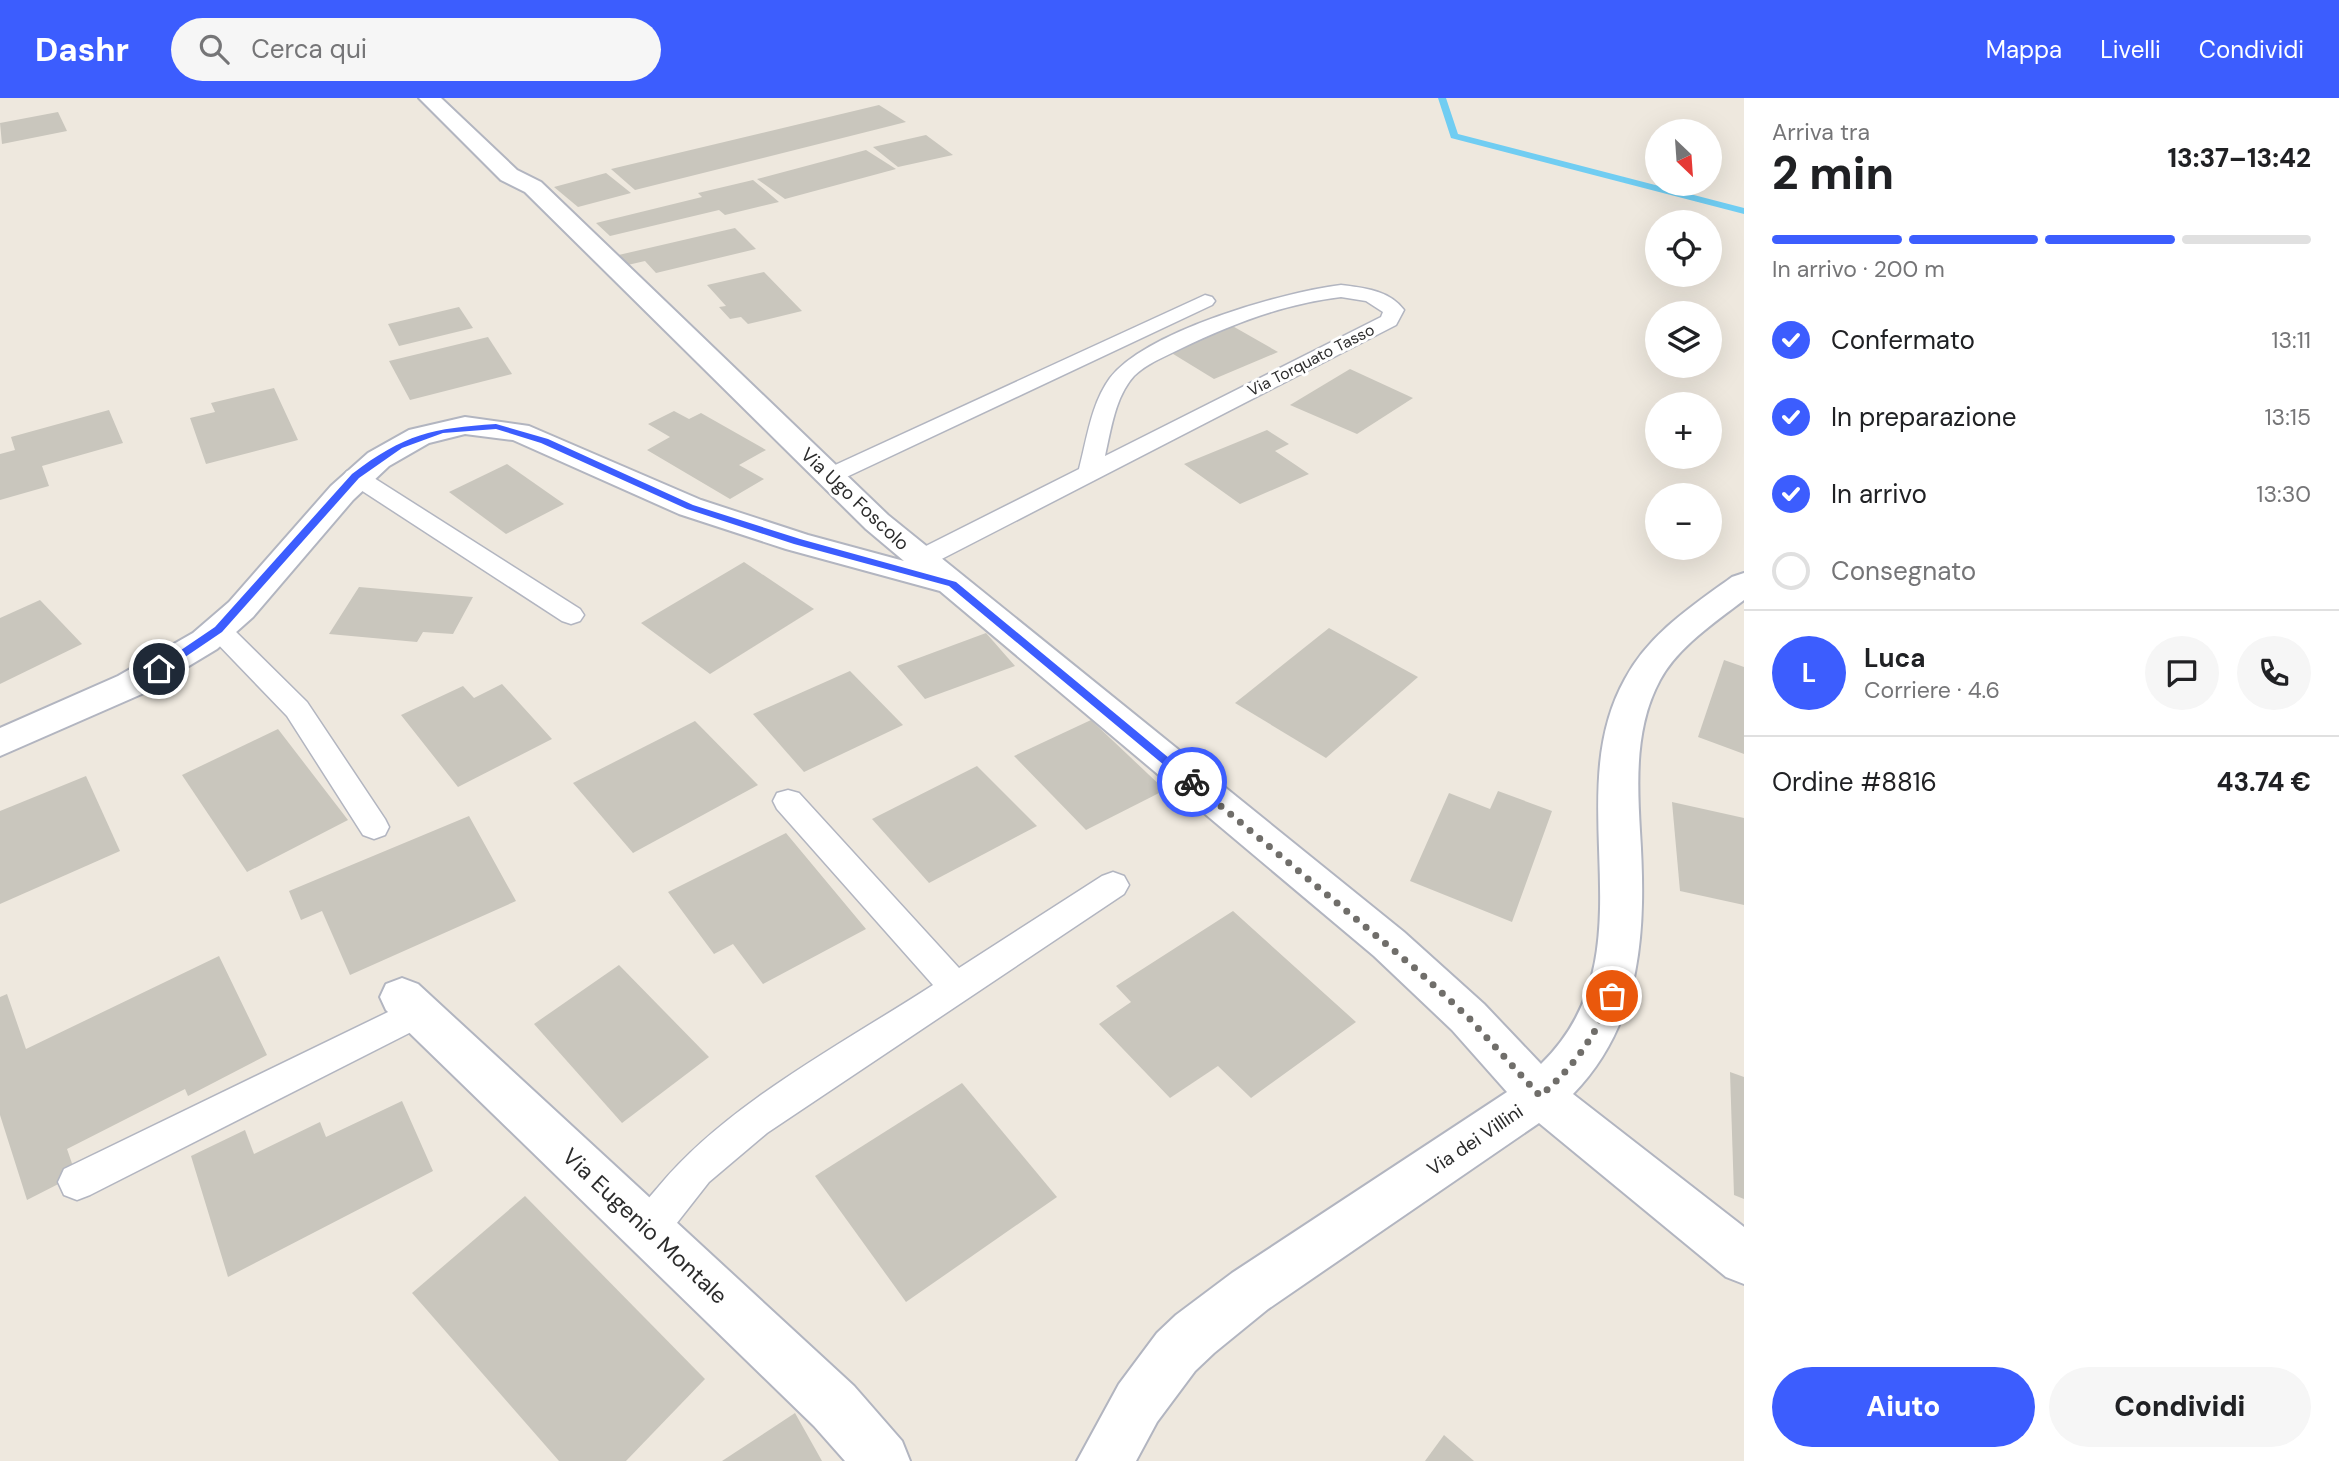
<!DOCTYPE html>
<html lang="it">
<head>
<meta charset="utf-8">
<style>
  :root { --surface:#fff; --page:#f6f6f6; --text:#202124; --muted:#757577; --line:#e0e0e0; --accent:#3c5dfe }
  body { margin:0; font-family:"DM Sans",sans-serif; background:var(--page); color:var(--text); height:100vh; display:flex; flex-direction:column; font-size:26px; white-space:nowrap }
  * { box-sizing:border-box; margin:0 }
  p { font-size:23px; color:var(--muted) }
  .icon { flex:none; width:38px; height:38px; fill:none; stroke:currentColor; stroke-width:2; stroke-linecap:round; stroke-linejoin:round }
  .map { position:relative; flex:1; overflow:hidden }
  .panel { display:flex; flex-direction:column; background:var(--surface); width:595px }
  .panel>* { flex:none }
  .needle { width:46px; rotate:155deg }
  .controls { position:absolute; left:1645px; top:21px; display:grid; gap:14px }
  .controls a { display:grid; place-items:center; width:77px; height:77px; border-radius:50%; background:var(--surface); box-shadow:0 7px 28px #0002; font-size:35px }
  .pin { position:absolute; display:grid; place-items:center; width:60px; height:60px; color:#fff; margin:-30px; border:4px solid #fff; border-radius:50%; box-shadow:0 2px 7px #0007 }
  .courier { position:absolute; display:grid; place-items:center; width:70px; height:70px; margin:-35px; border:5px solid #3c5dfe; border-radius:50%; background:#fff; color:#222; box-shadow:0 2px 9px #0007 }
  .overview em { font-style:normal; font-weight:800 }
  .overview div { display:flex; flex-direction:column-reverse }
  .overview { display:flex; align-items:center; justify-content:space-between; height:119px; padding:0 28px }
  h1 { font-size:46px; font-weight:800; line-height:52px }
  .bar { display:grid; grid-template-columns:repeat(4,1fr); gap:10px 7px; align-content:center; height:84px; padding:0 28px }
  .bar i { height:9px; border-radius:5px; background:var(--line) }
  .bar .current { background:var(--accent) }
  .bar p { grid-column:span 4 }
  .line { display:flex; align-items:center; gap:18px; padding:0 28px; border-top:2px solid var(--line) }
  .line div { flex:1 }
  .round { display:grid; place-items:center; flex:none; width:74px; height:74px; border-radius:37px; background:var(--page) }
  ol { padding:0 28px; list-style:none }
  li { display:flex; align-items:center; gap:21px; height:77px }
  li p { margin-inline-start:auto }
  li .icon { padding:7px; border-radius:50%; background:var(--accent); color:#fff; stroke-width:4 }
  li:last-child { color:var(--muted) }
  li i { width:38px; height:38px; border:4px solid var(--line); border-radius:50% }
  .button { display:flex; gap:14px; margin-top:auto; padding:14px 28px }
  .button a { flex:1; height:80px; border-radius:42px; background:var(--accent); color:#fff; font-size:28px; font-weight:800; line-height:80px; text-align:center }
  .button a+a { background:var(--page); color:var(--text) }
  header { display:flex; align-items:center; gap:42px; box-sizing:border-box; height:98px; padding:0 35px; background:var(--accent); color:#fff }
  header strong { font-size:33px }
  nav { display:flex; gap:38px; margin-inline-start:auto; font-size:24px }
  .search { width:490px; height:63px; background:var(--page); display:flex; align-items:center; gap:18px; box-sizing:border-box; padding:0 24px; border-radius:38px; color:var(--muted); font-size:26px }
  main { display:flex; flex:1; min-height:0 }
  .map>svg:first-child { display:block }
  .lines { fill:none; stroke-linecap:round; stroke-linejoin:round }
  .stream { fill:#70cdf2; fill-rule:evenodd }
  .building { fill:#c9c6bd }
  .lane-casing { stroke:#b2b5c0; stroke-width:3 }
  .street-casing { stroke:#b2b5c0; stroke-width:4 }
  .lane { fill:#fff; fill-rule:evenodd }
  .street { fill:#fff; fill-rule:evenodd }
  .route { fill:#3c5dfe }
  .done { stroke:#706e6a; stroke-width:7; stroke-dasharray:0 12.6 }
  .labels { text-anchor:middle; dominant-baseline:central; stroke-width:6; stroke-linejoin:round; paint-order:stroke }
  .far-street-label { font-size:16px; fill:#2c2c2c; stroke:#fff }
  .street-label { font-size:19px; fill:#2c2c2c; stroke:#fff }
  .near-street-label { font-size:23px; fill:#2c2c2c; stroke:#fff }
</style>
</head>
<body>
<header>
<strong>Dashr</strong>
<div class="search"><svg class="icon" aria-label="search" viewBox="0 0 24 24"><circle cx="10" cy="10" r="6"/><path d="M15 15l6 6"/></svg>Cerca qui</div>
<nav><a>Mappa</a><a>Livelli</a><a>Condividi</a></nav>
</header>
<main>
<div class="map">
<svg width="1744" height="1363" viewBox="0 0 1744 1363">
  <rect width="100%" height="100%" fill="#eee8de"/>
  <g class="lines">
    <polygon class="stream" points="1438,0 1446,0 1458,36 1744,110 1744,116 1451,40"/>
  </g>
  <g class="building">
    <polygon points="879,7 906,24 635,92 611,71"/>
    <polygon points="58,14 67,33 2,46 0,25"/>
    <polygon points="926,37 953,57 898,69 873,49"/>
    <polygon points="866,52 896,71 785,101 757,81"/>
    <polygon points="606,75 631,95 578,109 554,89"/>
    <polygon points="753,82 779,104 725,117 719,112 610,138 596,125 702,99 698,95"/>
    <polygon points="735,130 756,151 656,175 645,163 619,169 610,159"/>
    <polygon points="764,174 802,213 748,226 741,219 730,221 719,209 726,208 707,187"/>
    <polygon points="459,209 473,230 399,248 388,226"/>
    <polygon points="1229,226 1278,254 1214,281 1165,251"/>
    <polygon points="488,239 512,276 410,302 389,263"/>
    <polygon points="1350,271 1413,300 1357,336 1290,307"/>
    <polygon points="274,290 298,342 206,366 190,320 215,314 211,305"/>
    <polygon points="109,312 123,345 42,368 49,388 0,402 0,356 15,352 11,339"/>
    <polygon points="674,313 689,321 701,315 766,352 739,367 764,381 730,401 647,352 670,339 648,326"/>
    <polygon points="1267,332 1289,346 1275,353 1309,376 1240,406 1184,366"/>
    <polygon points="507,366 564,406 506,436 449,394"/>
    <polygon points="744,464 814,511 710,576 641,525"/>
    <polygon points="359,489 473,499 453,536 423,534 417,544 329,536"/>
    <polygon points="40,502 82,546 0,586 0,520"/>
    <polygon points="1329,530 1418,579 1326,660 1235,605"/>
    <polygon points="986,535 1015,568 925,601 897,568"/>
    <polygon points="1724,562 1744,569 1744,656 1698,639"/>
    <polygon points="850,573 903,627 804,674 753,616"/>
    <polygon points="502,586 552,641 458,689 401,617 463,588 474,600"/>
    <polygon points="1091,622 1165,692 1086,732 1014,658"/>
    <polygon points="695,623 758,687 633,755 573,685"/>
    <polygon points="278,631 348,722 247,774 182,677"/>
    <polygon points="977,668 1037,728 929,785 872,721"/>
    <polygon points="86,678 120,753 0,806 0,713"/>
    <polygon points="1498,693 1552,713 1512,824 1410,783 1449,695 1490,711"/>
    <polygon points="1672,704 1744,720 1744,807 1680,793"/>
    <polygon points="469,718 516,803 350,877 322,813 301,822 289,793"/>
    <polygon points="786,735 866,831 763,886 733,846 714,856 668,794"/>
    <polygon points="1233,813 1356,924 1251,1000 1218,968 1170,1000 1099,926 1131,904 1116,888"/>
    <polygon points="219,858 267,957 188,998 185,991 67,1051 76,1077 27,1102 0,1017 0,899 7,896 26,951"/>
    <polygon points="619,867 709,959 622,1025 534,926"/>
    <polygon points="1730,974 1744,979 1744,1101 1734,1097"/>
    <polygon points="962,985 1057,1099 906,1204 815,1078"/>
    <polygon points="402,1003 433,1073 228,1179 191,1058 245,1032 254,1056 320,1024 326,1039"/>
    <polygon points="525,1098 705,1281 626,1363 559,1363 412,1195"/>
    <polygon points="795,1315 822,1363 722,1363"/>
    <polygon points="1444,1337 1474,1363 1425,1363"/>
  </g>
  <g class="lines">
    <g class="lane-casing">
      <g id="lane">
        <path d="M1341 187C1364 190 1389 192 1404 212L1396 227 930 467H912L908 461 912 455 1079 371C1087 341 1091 306 1110 280 1146 233 1283 194 1341 187ZM1341 199 1366 203 1383 214 1381 219 1105 358C1111 332 1115 299 1134 278 1146 266 1164 259 1180 251 1232 226 1283 206 1341 199Z"/>
        <polygon points="1205,197 1212,199 1215,203 1212,207 838,383 822,383 818,378 822,373"/>
        <polygon points="355,371 363,373 580,511 584,517 580,523 571,526 562,523 347,383 343,378 347,373"/>
        <polygon points="219,523 228,526 307,604 385,721 389,729 385,737 374,741 363,737 287,618 210,538 206,532 210,526"/>
        <path d="M788 692 799 695 959 870 1102 778 1113 774 1124 778 1129 787 1124 796 767 1035 709 1084 662 1144 648 1150 634 1144 629 1131C636 1114 647 1102 659 1088 728 1005 842 946 933 887L777 711 773 703 777 695Z"/>
        <polygon points="419,899 431,904 436,914 431,924 90,1097 77,1102 64,1097 58,1084 64,1071"/>
      </g>
    </g>
    <g class="street-casing">
      <g id="street">
        <path d="M419 0H441L517 72 541 84 888 417 1404 834 1484 906 1541 966C1654 856 1557 703 1625 581 1649 536 1692 508 1732 479L1744 475V502C1714 525 1678 549 1660 582 1635 628 1637 682 1640 733 1646 828 1644 923 1573 996L1744 1129V1186L1726 1179 1539 1025 1268 1211 1214 1255 1195 1273 1157 1324 1136 1363H1077L1119 1286 1157 1235 1176 1217 1232 1175 1507 994 1452 932 1374 858 940 493 786 451 679 416 513 342 465 336 429 345 389 368 353 402 253 519 217 551 144 595 0 658V630L118 578 193 535 229 504 331 388 368 355 409 332 465 319 529 328 701 402 808 437 904 463 866 431 525 94 501 82Z"/>
        <polygon points="402,880 418,886 854,1288 902,1343 910,1363 845,1363 814,1328 386,912 380,899 386,886"/>
      </g>
    </g>
    <use href="#lane" class="lane"/>
    <use href="#street" class="street"/>
  </g>
  <path class="route" d="M496 326 548 341 693 407 800 441 956 484 1198 684 1188 687 949 488 794 446 687 411 541 345 496 331 443 335 402 350 359 380 222 534 163 574H156V569L215 529 352 376C404 336 433 330 496 326Z"/>
  <g class="lines">
    <path class="done" d="M1192 684 1416 871 1468 919 1540 998C1574 969 1595 938 1612 898"/>
  </g>
  <g class="labels">
    <g class="far-street-label">
      <text transform="translate(1311 262) rotate(-27)">Via Torquato Tasso</text>
    </g>
    <g class="street-label">
      <text transform="translate(855 401) rotate(43)">Via Ugo Foscolo</text>
      <text transform="translate(1475 1042) rotate(-34)">Via dei Villini</text>
    </g>
    <g class="near-street-label">
      <text transform="translate(645 1128) rotate(43)">Via Eugenio Montale</text>
    </g>
  </g>
</svg>
<div class="controls">
<a><svg class="needle" viewBox="-14 -14 28 28"><path d="M0-13l5 13h-10z" fill="#e53935"/><path d="M0 13l5-13h-10z" fill="#757577"/></svg></a>
<a><svg class="icon" aria-label="locate" viewBox="0 0 24 24"><circle cx="12" cy="12" r="6"/><path d="M12 2v4M12 18v4M2 12h4M18 12h4"/></svg></a>
<a><svg class="icon" aria-label="layers" viewBox="0 0 24 24"><path d="M12 4l9 5-9 5-9-5zM3 14l9 5 9-5"/></svg></a>
<a>+</a>
<a>−</a>
</div>
<div class="pin" style="left:1612px;top:898px;background:#ea580c"><svg class="icon" aria-label="bag" viewBox="0 0 24 24"><path d="M5 8h14l-1 12H6zM9 8a3 3 0 0 1 6 0"/></svg></div>
<div class="pin" style="left:159px;top:571px;background:#1f2937"><svg class="icon" aria-label="home" viewBox="0 0 24 24"><path d="M3 11l9-7 9 7M6 9v11h12V9"/></svg></div>
<div class="courier" style="left:1192px;top:684px"><svg class="icon" aria-label="bike" viewBox="0 0 24 24"><circle cx="6" cy="16" r="4"/><circle cx="18" cy="16" r="4"/><path d="M6 16l4-8h5l3 8M10 8l3 8H6M13 5h3"/></svg></div>
</div>
<section class="panel">
<div class="overview"><div><h1>2 min</h1><p>Arriva tra</p></div><em>13:37–13:42</em></div>
<div class="bar"><i class="current"></i><i class="current"></i><i class="current"></i><i></i><p>In arrivo · 200 m</p></div>
<ol>
<li><svg class="icon" aria-label="check" viewBox="0 0 24 24"><path d="M5 12l5 5 9-10"/></svg>Confermato<p>13:11</p></li>
<li><svg class="icon" aria-label="check" viewBox="0 0 24 24"><path d="M5 12l5 5 9-10"/></svg>In preparazione<p>13:15</p></li>
<li><svg class="icon" aria-label="check" viewBox="0 0 24 24"><path d="M5 12l5 5 9-10"/></svg>In arrivo<p>13:30</p></li>
<li><i></i>Consegnato</li>
</ol>
<div class="line" style="height:126px"><b class="round" style="background:var(--accent);color:#fff">L</b><div><b>Luca</b><p>Corriere · 4.6</p></div><a class="round"><svg class="icon" aria-label="chat" viewBox="0 0 24 24"><path d="M4 5h16v11H9l-5 4z"/></svg></a><a class="round"><svg class="icon" aria-label="phone" viewBox="0 0 24 24"><path d="M5 4h4l2 5-3 2q2 4 5 5l2-3 5 2v4C11 20 4 13 5 4z"/></svg></a></div>
<div class="line" style="height:91px"><div>Ordine #8816</div><b>43.74 €</b></div>
<div class="button"><a>Aiuto</a><a>Condividi</a></div>
</section>
</main>
</body>
</html>
